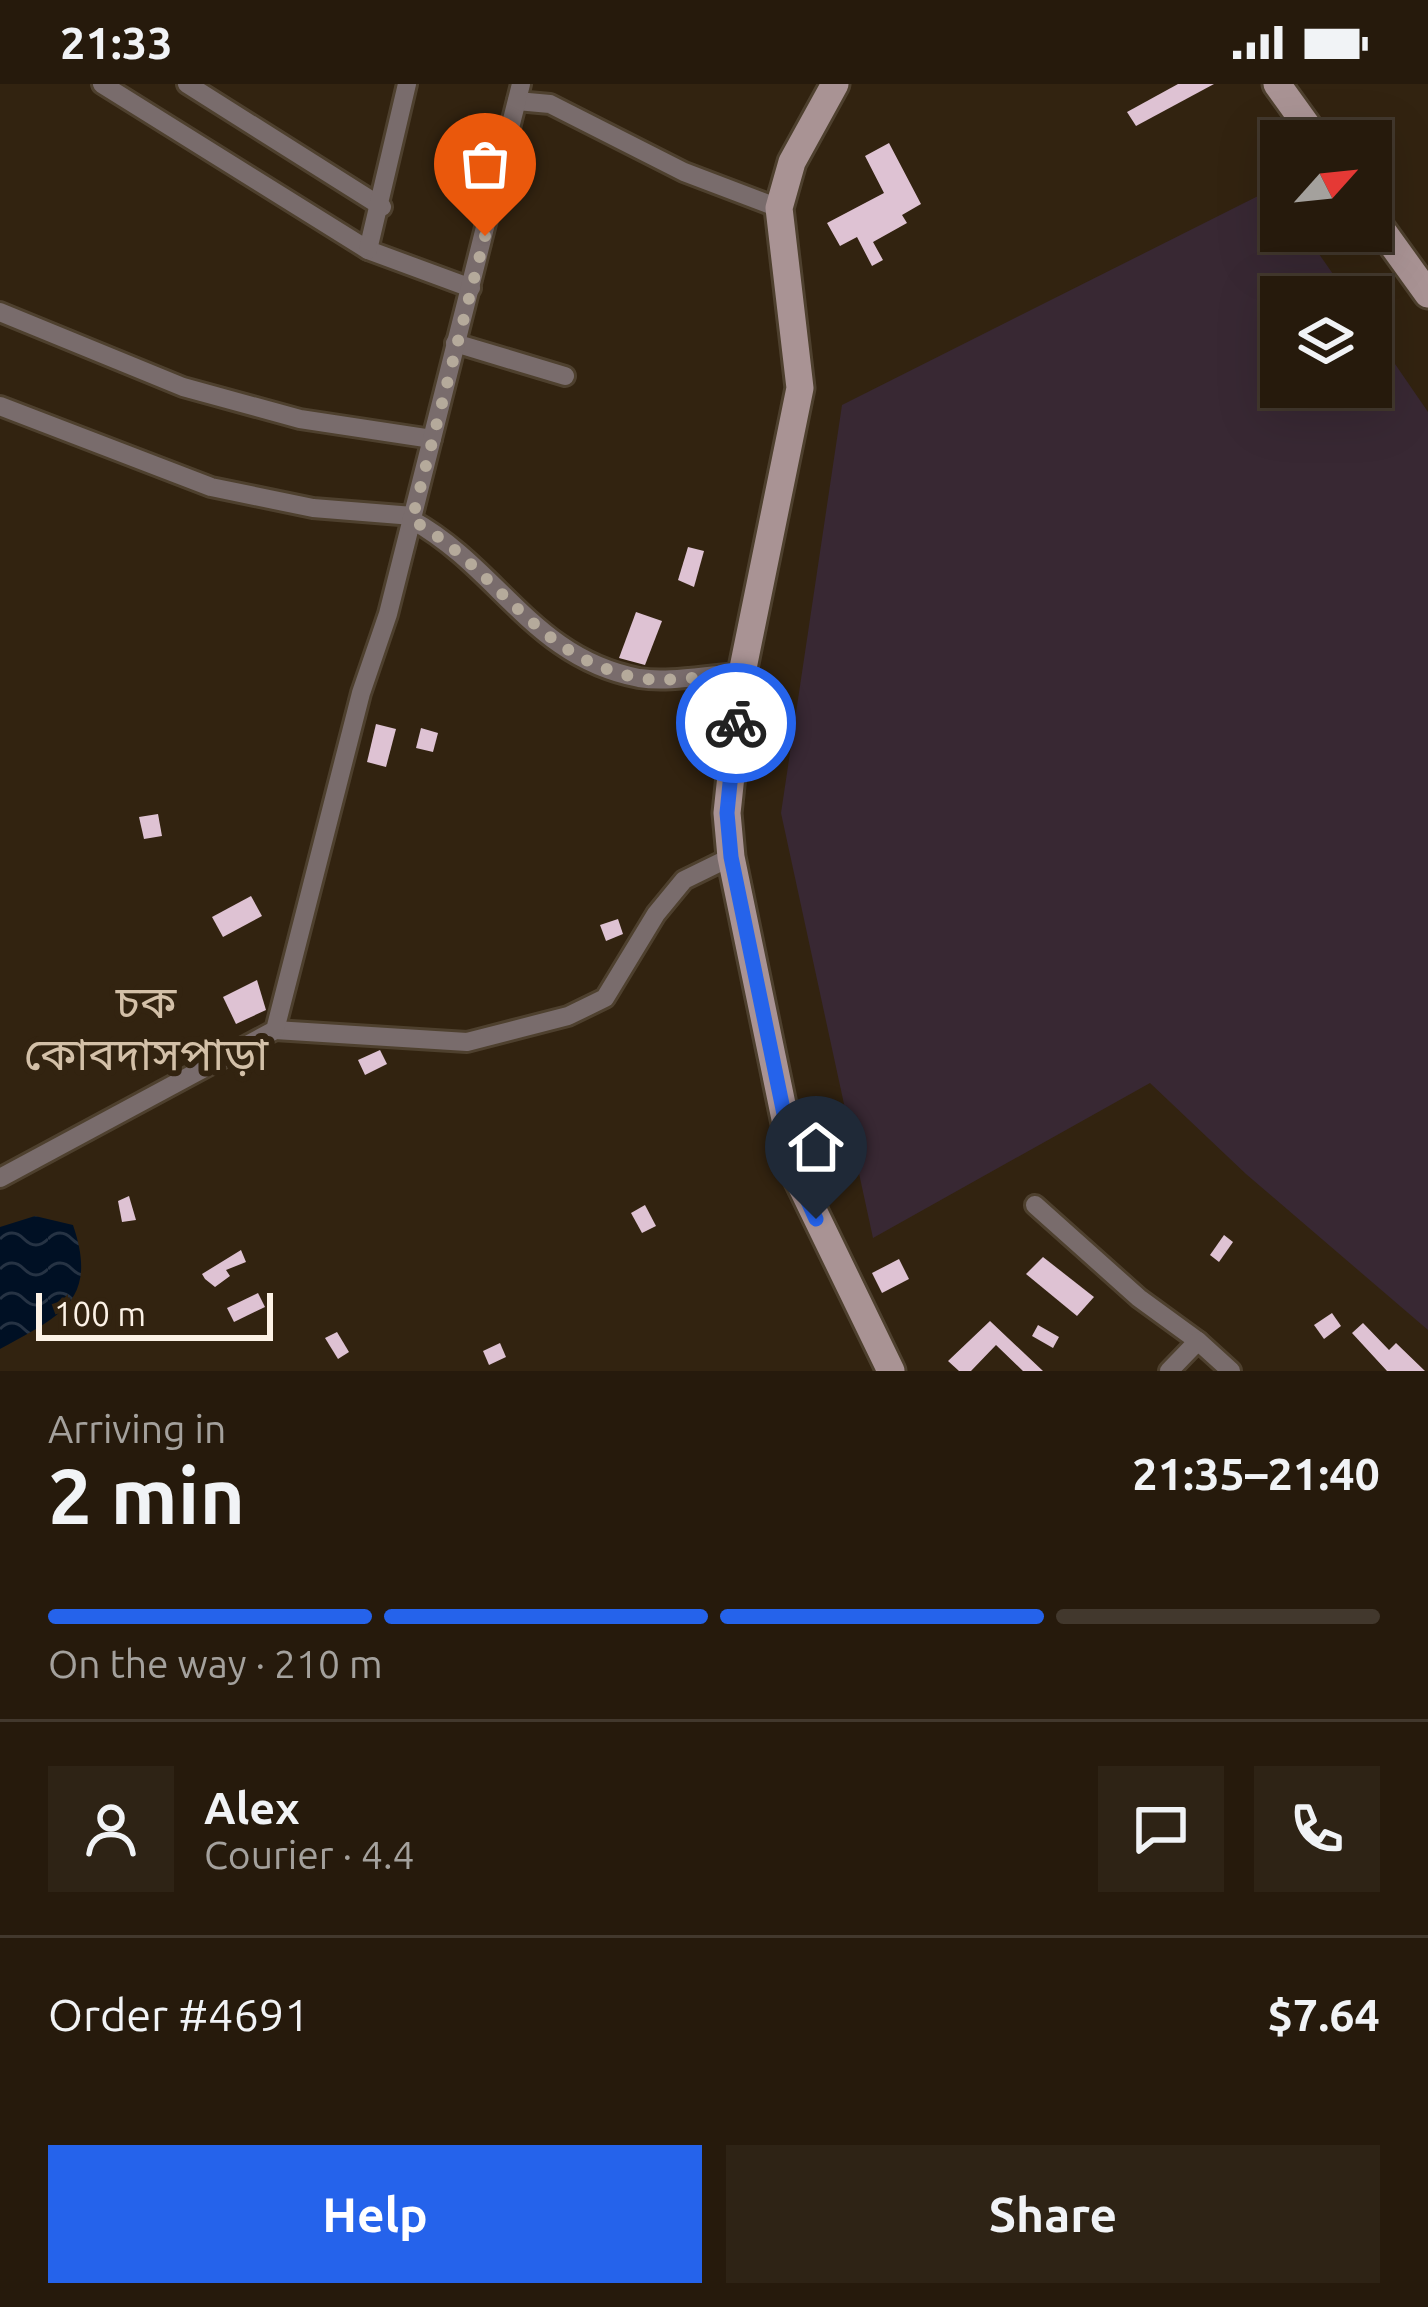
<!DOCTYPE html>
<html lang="en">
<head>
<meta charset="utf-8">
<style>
  :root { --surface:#261a0c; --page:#2e2315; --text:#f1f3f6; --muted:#a4a19d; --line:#42382d; --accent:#2563eb }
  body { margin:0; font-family:Ubuntu,"Noto Sans Bengali",sans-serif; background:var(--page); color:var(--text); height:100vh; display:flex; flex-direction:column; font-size:45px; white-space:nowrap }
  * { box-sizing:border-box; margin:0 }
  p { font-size:39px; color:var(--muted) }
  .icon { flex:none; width:66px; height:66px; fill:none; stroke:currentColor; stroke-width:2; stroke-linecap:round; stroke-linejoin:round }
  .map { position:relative; height:1287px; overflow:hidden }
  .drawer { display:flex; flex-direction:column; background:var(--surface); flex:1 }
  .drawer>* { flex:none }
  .needle { width:78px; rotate:63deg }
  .fabs { position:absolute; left:1260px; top:36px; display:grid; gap:24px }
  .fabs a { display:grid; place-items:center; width:132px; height:132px; border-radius:0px; background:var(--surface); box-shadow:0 12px 48px #0002,0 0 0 3px var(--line); font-size:60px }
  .scale { position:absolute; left:36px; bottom:30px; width:237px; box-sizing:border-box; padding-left:12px; border:6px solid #fcf2e6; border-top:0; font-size:33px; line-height:42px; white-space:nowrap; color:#fcf2e6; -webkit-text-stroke:9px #322310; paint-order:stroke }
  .pin { position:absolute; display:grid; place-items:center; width:102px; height:102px; color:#fff; margin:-123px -51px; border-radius:50% 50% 50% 0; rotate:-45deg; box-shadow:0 0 12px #0007 }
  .pin .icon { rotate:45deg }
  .courier { position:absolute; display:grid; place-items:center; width:120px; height:120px; margin:-60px; border:9px solid #2563eb; border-radius:50%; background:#fff; color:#222; box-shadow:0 3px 15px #0007 }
  .headline em { font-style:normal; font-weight:600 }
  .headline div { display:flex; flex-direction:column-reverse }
  .headline { display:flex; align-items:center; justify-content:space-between; height:204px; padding:0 48px }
  h1 { font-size:78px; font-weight:600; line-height:90px }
  .bar { display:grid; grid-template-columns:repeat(4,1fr); gap:18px 12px; align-content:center; height:144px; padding:0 48px }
  .bar i { height:15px; border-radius:9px; background:var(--line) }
  .bar .on { background:var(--accent) }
  .bar p { grid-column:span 4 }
  .line { display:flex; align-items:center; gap:30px; padding:0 48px; border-top:3px solid var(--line) }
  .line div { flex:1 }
  .round { display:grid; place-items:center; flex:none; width:126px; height:126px; border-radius:0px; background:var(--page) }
  .action { display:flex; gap:24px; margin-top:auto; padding:24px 48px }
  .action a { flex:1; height:138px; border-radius:0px; background:var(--accent); color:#fff; font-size:48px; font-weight:600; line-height:138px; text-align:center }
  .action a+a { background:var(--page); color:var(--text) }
  .status { display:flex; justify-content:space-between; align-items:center; height:84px; padding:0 60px; background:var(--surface); direction:ltr }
  .status svg { height:33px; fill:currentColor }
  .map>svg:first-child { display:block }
  .commercial { fill:#382833 }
  .water { fill:url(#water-waves) }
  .building { fill:#dec2d3 }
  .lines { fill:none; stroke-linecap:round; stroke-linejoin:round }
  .street-casing { stroke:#4e402e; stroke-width:24 }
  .secondary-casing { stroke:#4e402e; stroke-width:33 }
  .street { stroke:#796c6c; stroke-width:18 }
  .secondary { stroke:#a99394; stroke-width:27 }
  .done { stroke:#b5aa9b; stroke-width:12; stroke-dasharray:0 21.6 }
  .route { stroke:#2563eb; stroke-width:15 }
  .labels { text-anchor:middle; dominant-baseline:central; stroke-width:12; stroke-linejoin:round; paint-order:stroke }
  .quarter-label { font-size:45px; fill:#d3c0a8; stroke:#322310 }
</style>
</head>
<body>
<div class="status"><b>21:33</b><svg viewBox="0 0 49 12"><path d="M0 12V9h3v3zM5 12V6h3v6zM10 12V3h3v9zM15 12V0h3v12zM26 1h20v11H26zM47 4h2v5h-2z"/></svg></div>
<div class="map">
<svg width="1428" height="1287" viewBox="0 0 1428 1287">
  <defs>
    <pattern id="water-waves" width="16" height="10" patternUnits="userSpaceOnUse" patternTransform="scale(3)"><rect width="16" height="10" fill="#001024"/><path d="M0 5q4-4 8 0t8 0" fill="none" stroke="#263344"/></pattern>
  </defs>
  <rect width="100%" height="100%" fill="#322310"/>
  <polygon class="commercial" points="1274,104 1281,115 1281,147 1303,147 1349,213 1281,213 1281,303 1371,303 1371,245 1428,328 1428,1246 1246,1090 1150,999 873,1154 781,729 842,321"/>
  <path class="water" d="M35 1132 73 1141C99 1217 60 1232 0 1265V1143Z"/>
  <g class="building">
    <polygon points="1178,0 1214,0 1136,42 1127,28"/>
    <polygon points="889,59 921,120 902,131 907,139 873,158 883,176 872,182 857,153 840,162 827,139 884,109 865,72"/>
    <polygon points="688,463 704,467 694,503 678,496"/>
    <polygon points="636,528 662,537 645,581 619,574"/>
    <polygon points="376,640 396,645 386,683 367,678"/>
    <polygon points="421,644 438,649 433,668 416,664"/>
    <polygon points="158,730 162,752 144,755 139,733"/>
    <polygon points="251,812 262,832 223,853 212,833"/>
    <polygon points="618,835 623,850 606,857 600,841"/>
    <polygon points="257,896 266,926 236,940 223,913"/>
    <polygon points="380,966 387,980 365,991 358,976"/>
    <polygon points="129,1112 136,1136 122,1138 118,1117"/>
    <polygon points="645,1121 656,1142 642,1149 631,1129"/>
    <polygon points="1224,1151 1233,1158 1219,1178 1210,1171"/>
    <polygon points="241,1166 246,1178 226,1186 230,1192 215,1203 205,1195 202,1190"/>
    <polygon points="1043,1173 1094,1213 1077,1232 1026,1190"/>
    <polygon points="899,1175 909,1195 882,1209 872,1189"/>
    <polygon points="258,1209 265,1223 234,1238 227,1224"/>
    <polygon points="1332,1229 1341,1242 1324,1255 1314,1241"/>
    <polygon points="990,1237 1043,1287 1023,1287 996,1261 971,1287 959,1287 948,1277"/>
    <polygon points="1363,1239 1389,1266 1396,1259 1425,1287 1387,1287 1352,1249"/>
    <polygon points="1038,1241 1059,1253 1053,1264 1032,1252"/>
    <polygon points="337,1248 349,1268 338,1275 325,1254"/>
    <polygon points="500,1259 506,1273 489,1281 483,1267"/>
  </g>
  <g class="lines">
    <g class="street-casing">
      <g id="street">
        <polyline points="102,0 368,166 471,204"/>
        <polyline points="187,0 382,123"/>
        <polyline points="517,17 550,20 684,88 779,124"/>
        <polyline points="368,166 407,0"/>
        <polyline points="0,228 183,303 300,335 432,355"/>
        <polyline points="455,259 565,292"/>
        <polyline points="0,322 211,403 313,424 413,432"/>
        <path d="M412 436C499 484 533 574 639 594 670 599 710 590 742 589"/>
        <polyline points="275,946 467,958 568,932 605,914 656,830 684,796 731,773"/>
        <polyline points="0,1094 275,946 361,609 388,530 521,0"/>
        <polyline points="1035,1121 1139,1214 1198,1257"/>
        <polyline points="1169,1287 1198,1257 1231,1287"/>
      </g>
    </g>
    <g class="secondary-casing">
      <g id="secondary">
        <polyline points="835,0 792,78 779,124 800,304 742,589 727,729 731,773 797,1093 891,1287"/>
        <polyline points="1277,0 1318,57"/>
        <polyline points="1371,131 1428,210"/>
      </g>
    </g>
    <use href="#street" class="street"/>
    <use href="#secondary" class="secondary"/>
  </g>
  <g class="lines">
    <path class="done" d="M485 152 412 436C497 484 536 575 639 594 669 599 710 591 742 589L736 639"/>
    <polyline class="route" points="736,639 727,729 731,773 797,1093 816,1135"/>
  </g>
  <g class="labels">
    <g class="quarter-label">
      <text x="146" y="917">চক<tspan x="146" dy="52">কোবদাসপাড়া</tspan></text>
    </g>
  </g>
</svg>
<div class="fabs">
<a><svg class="needle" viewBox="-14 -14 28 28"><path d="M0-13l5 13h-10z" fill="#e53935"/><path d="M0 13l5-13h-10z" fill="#a4a19d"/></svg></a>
<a><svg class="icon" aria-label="layers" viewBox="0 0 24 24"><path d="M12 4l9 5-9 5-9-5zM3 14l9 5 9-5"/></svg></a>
</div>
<div class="scale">100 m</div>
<div class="pin" style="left:485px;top:152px;background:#ea580c"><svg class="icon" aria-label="bag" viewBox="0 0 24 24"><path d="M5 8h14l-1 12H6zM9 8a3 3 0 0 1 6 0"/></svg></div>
<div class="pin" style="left:816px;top:1135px;background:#1f2937"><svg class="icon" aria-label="home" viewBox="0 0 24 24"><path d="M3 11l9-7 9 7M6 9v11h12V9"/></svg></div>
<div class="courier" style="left:736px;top:639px"><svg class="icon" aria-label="bike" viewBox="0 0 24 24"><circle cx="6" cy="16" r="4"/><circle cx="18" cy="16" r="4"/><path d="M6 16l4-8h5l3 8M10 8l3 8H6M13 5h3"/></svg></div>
</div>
<section class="drawer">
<div class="headline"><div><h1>2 min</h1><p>Arriving in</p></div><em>21:35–21:40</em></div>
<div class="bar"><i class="on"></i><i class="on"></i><i class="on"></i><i></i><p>On the way · 210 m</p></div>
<div class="line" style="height:216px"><a class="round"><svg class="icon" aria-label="person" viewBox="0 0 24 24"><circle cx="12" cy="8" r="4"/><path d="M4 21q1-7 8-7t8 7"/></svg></a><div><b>Alex</b><p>Courier · 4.4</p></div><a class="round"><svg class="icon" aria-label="chat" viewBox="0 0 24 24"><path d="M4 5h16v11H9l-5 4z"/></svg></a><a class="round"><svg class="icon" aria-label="phone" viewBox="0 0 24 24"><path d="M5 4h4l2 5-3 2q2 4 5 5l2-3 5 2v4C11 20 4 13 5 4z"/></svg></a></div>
<div class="line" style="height:156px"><div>Order #4691</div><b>$7.64</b></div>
<div class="action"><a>Help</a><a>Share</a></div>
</section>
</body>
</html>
